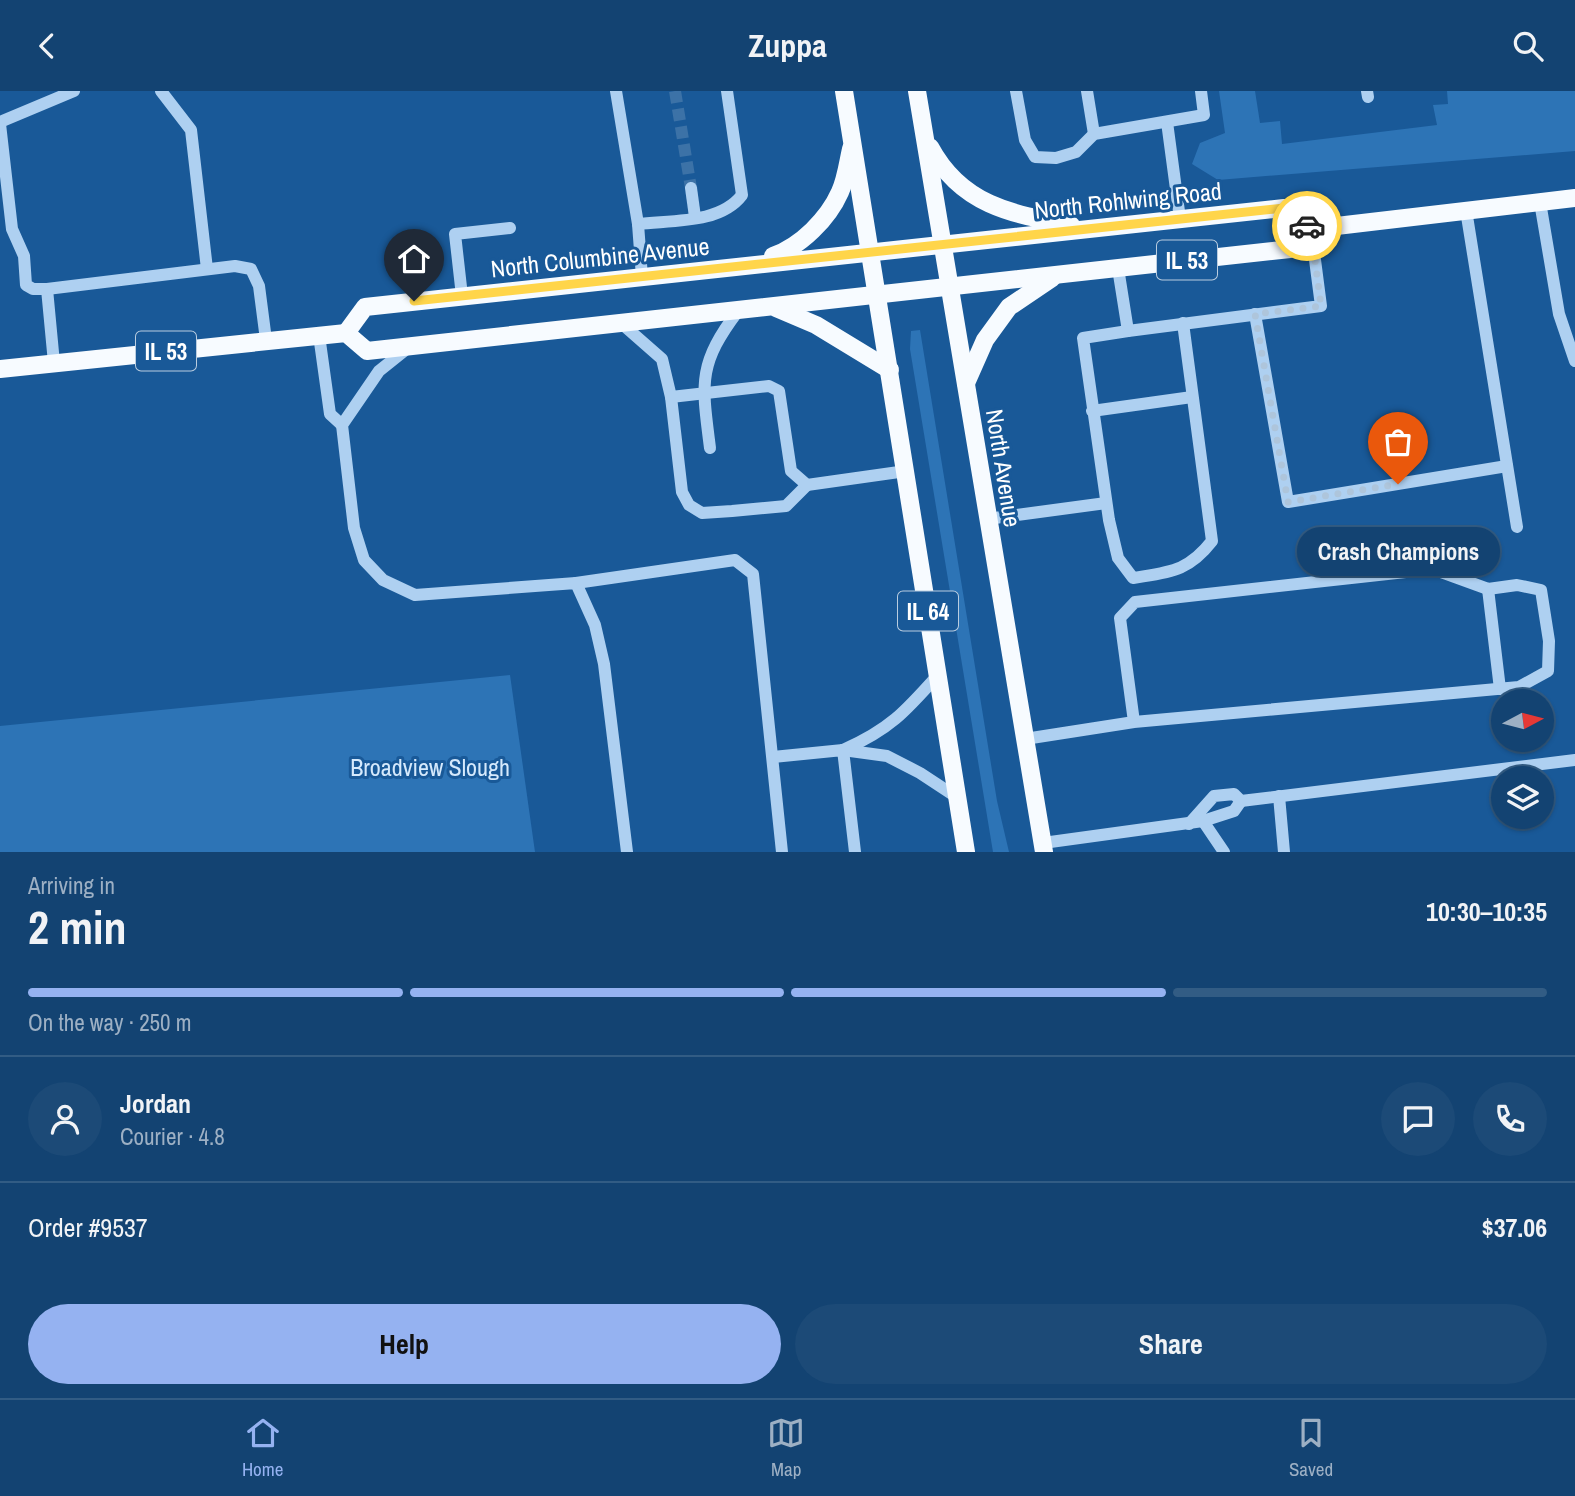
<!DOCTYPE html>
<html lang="en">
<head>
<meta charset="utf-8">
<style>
  :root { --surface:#134372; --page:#1c4a77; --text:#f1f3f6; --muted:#9db0c4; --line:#325c84; --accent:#95b2f1 }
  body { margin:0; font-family:"Archivo Narrow",sans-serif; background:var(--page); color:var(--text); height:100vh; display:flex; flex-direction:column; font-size:26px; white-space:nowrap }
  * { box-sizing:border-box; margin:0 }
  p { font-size:23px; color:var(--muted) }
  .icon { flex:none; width:38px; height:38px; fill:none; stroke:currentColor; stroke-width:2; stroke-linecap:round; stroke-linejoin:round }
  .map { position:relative; height:761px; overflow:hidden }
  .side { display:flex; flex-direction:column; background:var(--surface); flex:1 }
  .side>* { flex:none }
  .needle { width:46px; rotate:83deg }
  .tools { position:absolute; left:1491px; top:598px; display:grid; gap:14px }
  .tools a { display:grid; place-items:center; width:63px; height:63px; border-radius:50%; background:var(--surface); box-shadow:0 2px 5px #0004,0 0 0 2px var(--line); font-size:35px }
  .pin { position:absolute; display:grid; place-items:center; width:60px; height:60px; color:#fff; margin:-72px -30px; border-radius:50% 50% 50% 0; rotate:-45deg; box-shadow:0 0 7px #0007 }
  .pin .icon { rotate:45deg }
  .courier { position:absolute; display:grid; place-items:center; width:70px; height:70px; margin:-35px; border:5px solid #ffd54a; border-radius:50%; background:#fff; color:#222; box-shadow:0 2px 9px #0007 }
  .bubble { position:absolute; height:49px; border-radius:24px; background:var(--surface); box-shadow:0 2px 5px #0004,0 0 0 2px var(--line); font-size:23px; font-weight:700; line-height:49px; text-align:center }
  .summary em { font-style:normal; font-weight:700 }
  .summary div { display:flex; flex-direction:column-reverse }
  .summary { display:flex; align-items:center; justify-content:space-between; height:119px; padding:0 28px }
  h1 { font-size:46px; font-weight:700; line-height:52px }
  .bar { display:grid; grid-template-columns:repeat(4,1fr); gap:10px 7px; align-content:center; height:84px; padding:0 28px }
  .bar i { height:9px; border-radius:5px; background:var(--line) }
  .bar .current { background:var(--accent) }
  .bar p { grid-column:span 4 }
  .line { display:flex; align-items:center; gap:18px; padding:0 28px; border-top:2px solid var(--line) }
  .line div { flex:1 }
  .round { display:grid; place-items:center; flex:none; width:74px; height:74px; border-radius:37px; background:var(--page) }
  .cta { display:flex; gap:14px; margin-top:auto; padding:14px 28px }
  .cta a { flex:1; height:80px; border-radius:42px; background:var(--accent); color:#111; font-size:28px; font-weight:700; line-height:80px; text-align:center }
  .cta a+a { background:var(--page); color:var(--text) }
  header { display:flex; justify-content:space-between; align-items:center; height:91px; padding:0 28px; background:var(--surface); font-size:32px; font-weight:700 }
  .tabs { display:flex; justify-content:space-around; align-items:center; height:98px; border-top:2px solid var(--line); background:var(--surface); font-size:19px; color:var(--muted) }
  .tabs a { display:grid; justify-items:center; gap:4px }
  .tabs .current { color:var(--accent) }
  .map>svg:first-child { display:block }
  .green { fill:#2d74b6 }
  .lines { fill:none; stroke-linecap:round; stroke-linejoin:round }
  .minor-tunnel { stroke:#3c72a7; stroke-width:12; stroke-dasharray:12 6; stroke-linecap:butt }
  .minor { stroke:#aed0f1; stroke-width:12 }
  .major { stroke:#f7fbff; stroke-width:18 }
  .done { stroke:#aec5db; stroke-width:7; stroke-dasharray:0 12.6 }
  .route { stroke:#ffd54a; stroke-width:9 }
  .labels { text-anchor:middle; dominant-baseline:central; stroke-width:6; stroke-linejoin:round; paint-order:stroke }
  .shield { fill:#195998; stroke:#bacde0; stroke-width:2 }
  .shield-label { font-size:23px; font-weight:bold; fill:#fff }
  .street-label { font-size:24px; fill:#fff; stroke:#195998 }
  .park-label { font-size:24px; fill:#d5e9fc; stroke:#195998 }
</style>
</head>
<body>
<header><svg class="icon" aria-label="back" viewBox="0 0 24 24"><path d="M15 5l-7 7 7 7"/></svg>Zuppa<svg class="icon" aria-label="search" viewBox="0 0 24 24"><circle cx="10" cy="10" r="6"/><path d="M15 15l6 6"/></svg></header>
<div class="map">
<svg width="1575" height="761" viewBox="0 0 1575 761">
  <rect width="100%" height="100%" fill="#195998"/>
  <g class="green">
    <polygon points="1219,0 1255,0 1260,32 1280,30 1282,53 1437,34 1433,14 1448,13 1447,0 1575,0 1575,60 1218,89 1192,73 1200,52 1225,42"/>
    <polygon points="920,239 997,710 1009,761 993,761 910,258 911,240"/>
    <polygon points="510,584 535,761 0,761 0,635"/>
  </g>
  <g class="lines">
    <polyline class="minor-tunnel" points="675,0 691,97"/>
    <g class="minor">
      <polyline points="161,0 191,39 207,178"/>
      <polyline points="616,0 638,133 642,186"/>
      <polyline points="1016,0 1025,49 1035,66 1056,67 1076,61 1094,43 1204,24 1201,0"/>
      <polyline points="1087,0 1094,43"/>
      <polyline points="1367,0 1368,6"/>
      <polyline points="0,31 74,0"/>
      <polyline points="1167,31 1180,128"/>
      <polyline points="0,33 12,138 24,165 26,194 33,198 47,198 235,175 251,178 259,195 266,249"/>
      <polyline points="691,97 695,126"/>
      <polyline points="1540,111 1559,223 1575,270"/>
      <polyline points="1466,119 1517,436"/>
      <path d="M638 133C672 129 720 133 742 104L727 0"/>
      <polyline points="1118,177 1128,240 1321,215 1311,138"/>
      <polyline points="47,198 54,272"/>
      <polyline points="462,205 455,143 510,137"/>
      <polyline points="1255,223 1288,411 1507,375"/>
      <polyline points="621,232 662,268 671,306 682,401 689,414 702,422 732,420 786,415 807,394"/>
      <path d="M1128 240 1083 247 1109 429 1118 467 1133 487C1169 481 1188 481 1212 450L1183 232"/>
      <polyline points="319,244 330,323 342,334"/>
      <polyline points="409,256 379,280 342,334 354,437 364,469 383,489 415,504 576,492 595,534 604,573 627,761"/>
      <polyline points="671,306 769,295 779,300 791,380 807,394 906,380"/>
      <polyline points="1092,320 1192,306"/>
      <path d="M710 357C702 293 697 274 738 220"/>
      <polyline points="987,428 1106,412"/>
      <polyline points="576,492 735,469 753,483 782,761"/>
      <polyline points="1488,498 1500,598"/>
      <polyline points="1025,648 1134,631 1519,596 1548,580 1549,550 1541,499 1517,494 1488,498 1433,478 1135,511 1120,527 1134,631"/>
      <polyline points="843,659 887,665 920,682 958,707"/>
      <path d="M843 659C889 639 905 621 938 584"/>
      <polyline points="773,666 843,659 855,761"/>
      <polyline points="1279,705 1284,761"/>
      <polyline points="1203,730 1224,761"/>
      <polyline points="1189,733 1214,705 1234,703 1241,710 1575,669"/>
      <polyline points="1043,752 1203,730 1234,720 1241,710"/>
    </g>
    <g class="major">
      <polyline points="844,0 966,761"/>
      <polyline points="917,0 1044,761"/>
      <path d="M930 56C961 114 1011 123 1071 134"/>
      <path d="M773 165C801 155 828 128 840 101 846 88 848 71 851 58"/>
      <polyline points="776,217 816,234 890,279"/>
      <polyline points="346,242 365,216 1284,117 1311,138"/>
      <polyline points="0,278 346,242 367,260 1290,158 1311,138 1575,107"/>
      <polyline points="966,292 985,249 1009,216 1052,187"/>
    </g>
  </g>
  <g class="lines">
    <polyline class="done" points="1307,135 1311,138 1321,215 1255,223 1288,411 1398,393"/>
    <polyline class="route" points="414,210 1284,117 1307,135"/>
  </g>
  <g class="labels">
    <g class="shield">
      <rect x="1157" y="149.5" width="60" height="39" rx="5"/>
      <rect x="136" y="240.5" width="60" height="39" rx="5"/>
      <rect x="898" y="500.5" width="60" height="39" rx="5"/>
    </g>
    <g class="shield-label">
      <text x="1187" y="169">IL 53</text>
      <text x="166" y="260">IL 53</text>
      <text x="928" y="520">IL 64</text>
    </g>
    <g class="street-label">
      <text transform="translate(1128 109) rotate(-6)">North Rohlwing Road</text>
      <text transform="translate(600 166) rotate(-6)">North Columbine Avenue</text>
      <text transform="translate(1004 377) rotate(81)">North Avenue</text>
    </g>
    <g class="park-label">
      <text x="430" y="676">Broadview Slough</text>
    </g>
  </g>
</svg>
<div class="tools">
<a><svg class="needle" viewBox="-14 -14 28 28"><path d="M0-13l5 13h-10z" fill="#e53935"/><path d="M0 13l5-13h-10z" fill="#9db0c4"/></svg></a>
<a><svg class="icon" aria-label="layers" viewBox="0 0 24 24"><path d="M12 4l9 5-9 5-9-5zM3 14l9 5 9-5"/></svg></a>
</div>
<div class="pin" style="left:1398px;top:393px;background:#ea580c"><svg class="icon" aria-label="bag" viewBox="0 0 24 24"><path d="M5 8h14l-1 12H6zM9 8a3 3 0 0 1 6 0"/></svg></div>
<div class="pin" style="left:414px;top:210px;background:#1f2937"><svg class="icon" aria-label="home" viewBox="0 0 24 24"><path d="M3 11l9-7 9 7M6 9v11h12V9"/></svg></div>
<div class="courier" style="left:1307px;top:135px"><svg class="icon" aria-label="car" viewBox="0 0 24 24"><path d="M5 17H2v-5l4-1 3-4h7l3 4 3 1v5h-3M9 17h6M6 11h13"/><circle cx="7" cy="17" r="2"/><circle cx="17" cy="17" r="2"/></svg></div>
<div class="bubble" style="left:1297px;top:436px;width:203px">Crash Champions</div>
</div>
<section class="side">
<div class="summary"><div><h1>2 min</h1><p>Arriving in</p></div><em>10:30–10:35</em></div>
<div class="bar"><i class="current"></i><i class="current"></i><i class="current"></i><i></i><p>On the way · 250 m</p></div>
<div class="line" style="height:126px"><a class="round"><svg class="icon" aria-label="person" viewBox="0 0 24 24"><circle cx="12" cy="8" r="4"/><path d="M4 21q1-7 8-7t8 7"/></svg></a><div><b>Jordan</b><p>Courier · 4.8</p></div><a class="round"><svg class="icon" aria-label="chat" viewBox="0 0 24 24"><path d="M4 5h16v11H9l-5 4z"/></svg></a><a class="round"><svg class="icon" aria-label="phone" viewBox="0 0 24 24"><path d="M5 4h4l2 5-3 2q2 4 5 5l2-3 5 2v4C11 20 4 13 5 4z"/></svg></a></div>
<div class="line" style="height:91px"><div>Order #9537</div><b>$37.06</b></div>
<div class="cta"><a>Help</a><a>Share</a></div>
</section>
<nav class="tabs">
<a class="current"><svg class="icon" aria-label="home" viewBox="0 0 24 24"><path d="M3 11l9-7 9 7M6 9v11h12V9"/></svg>Home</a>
<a><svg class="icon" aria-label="map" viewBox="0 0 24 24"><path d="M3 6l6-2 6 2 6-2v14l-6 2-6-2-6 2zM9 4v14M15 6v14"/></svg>Map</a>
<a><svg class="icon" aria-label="saved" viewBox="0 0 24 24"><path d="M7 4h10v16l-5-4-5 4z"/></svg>Saved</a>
</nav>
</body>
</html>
